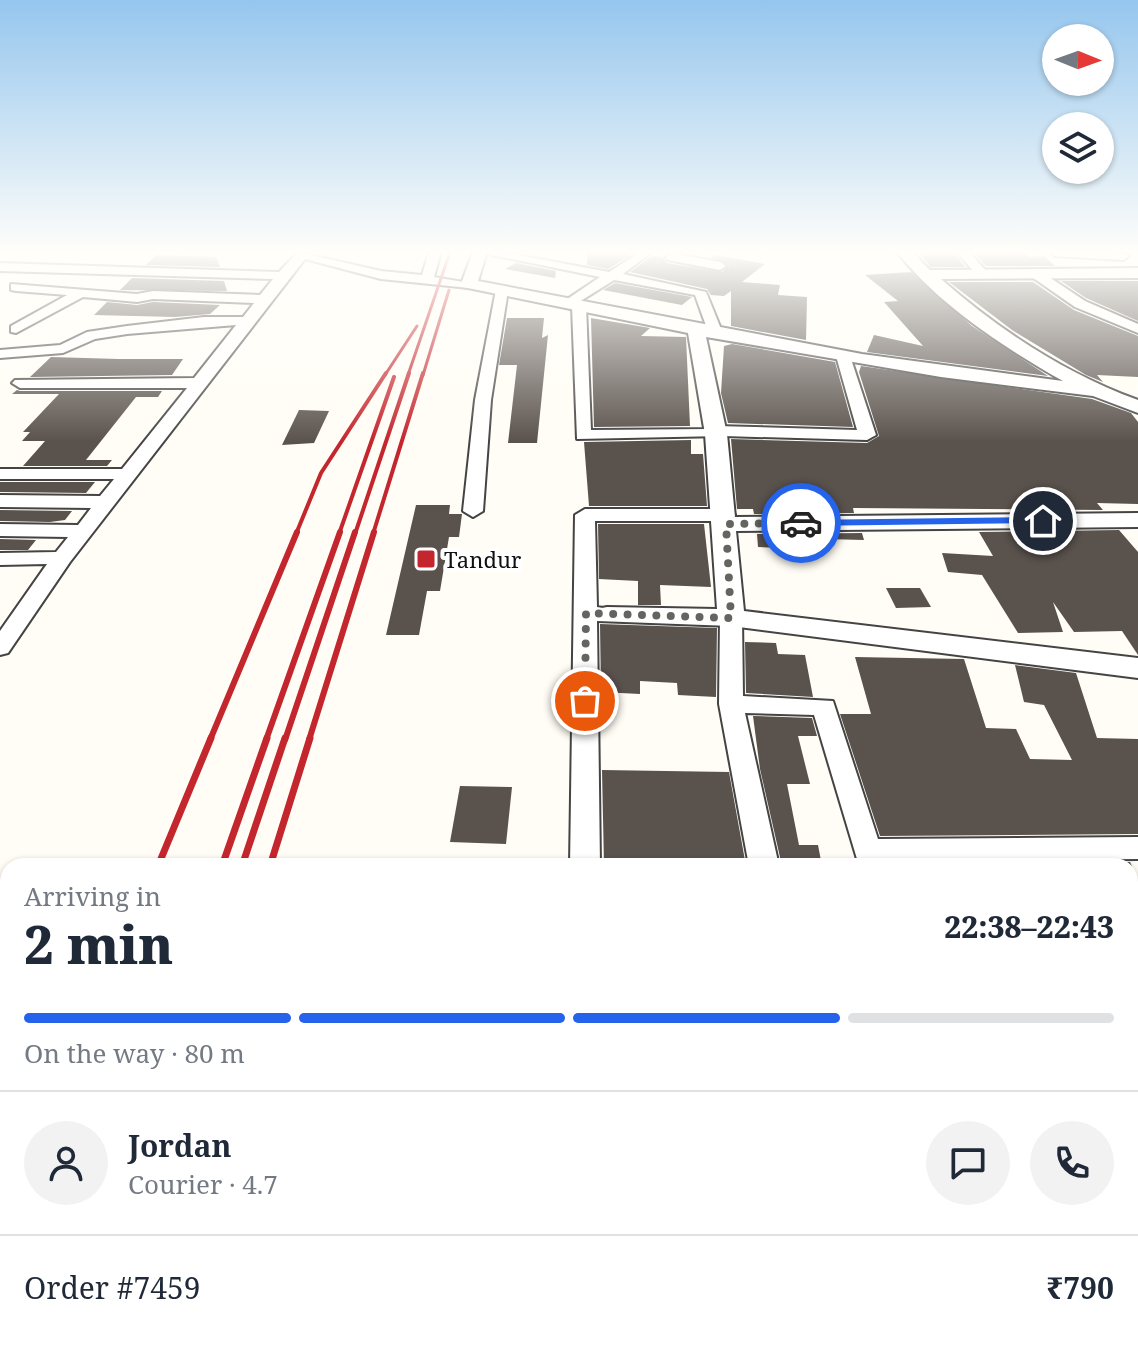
<!DOCTYPE html>
<html lang="en">
<head>
<meta charset="utf-8">
<style>
  :root { --surface:#fff; --page:#f2f2f3; --text:#1f2937; --muted:#747a83; --line:#e0e1e3; --accent:#2563eb }
  body { margin:0; font-family:"Noto Serif",serif; background:var(--page); color:var(--text); height:100vh; display:flex; flex-direction:column; font-size:30px; white-space:nowrap }
  * { box-sizing:border-box; margin:0 }
  p { font-size:26px; color:var(--muted) }
  .icon { flex:none; width:44px; height:44px; fill:none; stroke:currentColor; stroke-width:2; stroke-linecap:round; stroke-linejoin:round }
  .map { position:relative; flex:1; overflow:hidden }
  .details { position:absolute; left:0px; top:858px; width:1138px; height:498px; display:flex; flex-direction:column; background:var(--surface); border-radius:24px 24px 0 0; box-shadow:0 2px 6px #0004 }
  .details>* { flex:none }
  .needle { width:52px; rotate:91deg }
  .fabs { position:absolute; left:1042px; top:24px; display:grid; gap:16px }
  .fabs a { display:grid; place-items:center; width:72px; height:72px; border-radius:50%; background:var(--surface); box-shadow:0 2px 6px #0004; font-size:40px }
  .pin { position:absolute; display:grid; place-items:center; width:68px; height:68px; color:#fff; margin:-34px; border:4px solid #fff; border-radius:50%; box-shadow:0 2px 8px #0007 }
  .courier { position:absolute; display:grid; place-items:center; width:80px; height:80px; margin:-40px; border:6px solid #2563eb; border-radius:50%; background:#fff; color:#222; box-shadow:0 2px 10px #0007 }
  .head em { font-style:normal; font-weight:800 }
  .head div { display:flex; flex-direction:column-reverse }
  .head { display:flex; align-items:center; justify-content:space-between; height:136px; padding:0 24px }
  h1 { font-size:52px; font-weight:800; line-height:60px }
  .bar { display:grid; grid-template-columns:repeat(4,1fr); gap:12px 8px; align-content:center; height:96px; padding:0 24px }
  .bar i { height:10px; border-radius:6px; background:var(--line) }
  .bar .current { background:var(--accent) }
  .bar p { grid-column:span 4 }
  .line { display:flex; align-items:center; gap:20px; padding:0 24px; border-top:2px solid var(--line) }
  .line div { flex:1 }
  .round { display:grid; place-items:center; flex:none; width:84px; height:84px; border-radius:42px; background:var(--page) }
  .map>svg:first-child { display:block }
  .building { fill:#5a524d }
  .lines { fill:none; stroke-linecap:round; stroke-linejoin:round }
  .minor-casing { stroke:#444; stroke-width:4 }
  .tertiary-casing { stroke:#444; stroke-width:4 }
  .minor { fill:#fff; fill-rule:evenodd }
  .tertiary { fill:#fff; fill-rule:evenodd }
  .rail-far4 { stroke:#c4262e; stroke-width:3 }
  .rail-far3 { stroke:#c4262e; stroke-width:4 }
  .rail-far2 { stroke:#c4262e; stroke-width:6 }
  .rail-far1 { stroke:#c4262e; stroke-width:7 }
  .rail { stroke:#c4262e; stroke-width:10 }
  .route { fill:#2563eb }
  .done { stroke:#646461; stroke-width:8; stroke-dasharray:0 14.4 }
  .poi-dot { fill:#c4262e; stroke:#fff; stroke-width:3 }
  .labels { text-anchor:middle; dominant-baseline:central; stroke-width:8; stroke-linejoin:round; paint-order:stroke }
  .poi-label { font-size:22px; fill:#111; stroke:#fff; text-anchor:start }
</style>
</head>
<body>
<div class="map">
<svg width="1138" height="1355" viewBox="0 0 1138 1355">
  <rect width="100%" height="100%" fill="#fffdf5"/>
  <g class="building">
    <polygon points="587,252 624,252 631,255 608,269 587,265"/>
    <polygon points="918,252 954,252 965,267 931,267"/>
    <polygon points="973,252 1024,252 1030,257 1044,256 1055,266 986,266"/>
    <polygon points="156,255 216,257 220,267 146,265"/>
    <polygon points="716,255 765,264 742,282 780,285 778,295 807,297 806,340 731,326 731,291 724,296 711,295 707,289 630,272 652,256 663,257 667,263 722,272 729,265 711,257"/>
    <polygon points="516,263 556,271 555,278 505,269"/>
    <polygon points="911,272 972,326 1048,376 867,352 874,335 923,346 884,302 898,301 865,275"/>
    <polygon points="132,278 224,281 227,291 120,290"/>
    <polygon points="1061,281 1138,281 1138,321 1086,298"/>
    <polygon points="949,282 1033,282 1074,310 1138,336 1138,377 1097,375 1103,382 1086,375 1012,330"/>
    <polygon points="615,283 692,297 682,305 603,290"/>
    <polygon points="107,302 137,305 153,302 220,305 210,314 175,317 94,315"/>
    <polygon points="507,318 544,318 542,338 548,335 537,443 508,443 517,365 499,365"/>
    <polygon points="591,318 650,328 641,336 686,337 690,426 594,427"/>
    <polygon points="732,344 835,362 853,427 728,423 721,393 724,346"/>
    <polygon points="51,357 119,359 183,359 172,375 30,377"/>
    <polygon points="861,366 1092,399 1131,413 1138,422 1138,504 1097,503 1103,510 853,508 854,513 754,514 753,509 737,509 731,439 867,443 879,436 859,372"/>
    <polygon points="17,390 20,391 162,391 158,397 136,397 86,460 112,460 107,466 23,466 45,441 22,441 30,432 23,432 59,394 12,394"/>
    <polygon points="299,410 329,411 314,443 282,445"/>
    <polygon points="691,440 691,454 703,454 707,506 589,506 584,442"/>
    <polygon points="0,482 95,482 86,493 0,492"/>
    <polygon points="416,505 450,505 449,514 462,514 459,537 449,537 440,591 427,591 419,635 386,635"/>
    <polygon points="0,510 72,511 65,520 50,522 0,521"/>
    <polygon points="598,524 704,524 711,587 660,585 661,605 638,605 638,581 599,579"/>
    <polygon points="1119,530 1138,552 1138,655 1122,631 1074,632 1053,602 1063,632 1018,633 982,575 948,572 942,553 993,556 979,532"/>
    <polygon points="862,533 864,540 785,538 787,548 758,547 757,534"/>
    <polygon points="0,539 36,540 28,550 0,550"/>
    <polygon points="886,588 920,588 931,607 896,608"/>
    <polygon points="600,624 717,628 716,697 678,695 677,683 640,681 640,694 601,692"/>
    <polygon points="745,642 776,643 778,654 805,655 813,697 746,693"/>
    <polygon points="855,657 964,659 986,728 1016,729 1030,759 1072,760 1044,705 1024,702 1015,665 1076,673 1097,738 1138,739 1138,834 880,836 840,714 871,714"/>
    <polygon points="753,716 812,718 817,736 798,736 810,784 787,784 799,845 818,845 822,866 782,866 760,769"/>
    <polygon points="602,770 729,772 746,866 604,865"/>
    <polygon points="460,786 512,787 506,844 450,842"/>
    <polygon points="1130,862 1132,866 873,865"/>
  </g>
  <g class="lines">
    <g class="minor-casing">
      <g id="minor">
        <polygon points="298,252 381,271 422,275 429,252 441,252 434,277 475,284 469,288 381,279 305,259 70,562 8,653 0,655 0,631 47,564 0,565 0,553 56,552 68,537 0,536 0,524 78,525 91,508 0,507 0,495 100,496 114,479 0,479 0,469 122,469 187,388 20,388 12,383 15,380 194,378 236,325 127,334 95,339 63,353 0,358 0,350 60,345 87,332 127,326 204,317 243,317 254,303 153,299 137,302 83,297 16,333 11,332 11,326 67,295 16,291 11,290 11,284 137,294 153,291 260,295 273,279 0,271 0,263 279,272"/>
        <polygon points="477,252 502,252 609,272 636,255 632,252 652,252 623,274 706,292 723,334 721,337 709,334 695,295 614,280 579,302 586,306 591,430 709,429 716,426 857,430 836,356 843,352 850,356 876,435 867,440 723,436 577,439 572,306 560,304 600,277"/>
        <polygon points="957,252 969,252 987,272 987,278 979,278"/>
        <polygon points="1049,252 1116,252 1129,256 1123,260 1055,256"/>
        <polygon points="672,253 720,262 726,266 720,270 668,260 666,257"/>
        <polygon points="1032,271 1040,271 1085,301 1138,324 1138,333 1075,307 1032,277"/>
        <polygon points="502,286 508,290 491,400 483,511 473,517 463,511 475,400 496,290"/>
        <polygon points="585,509 725,509 735,515 725,521 595,521 597,607 615,610 618,615 615,620 597,621 600,866 570,866 575,515"/>
        <polygon points="731,611 742,618 743,696 833,701 878,839 1138,837 1138,859 867,862 857,859 814,715 745,713 779,866 749,866 719,704 720,618"/>
        <rect x="1130" y="986" width="8" height="30"/>
        <rect x="1130" y="1305" width="8" height="42"/>
        <polygon points="281,1348 325,1348 324,1355 280,1355"/>
        <polygon points="824,1348 868,1348 870,1355 826,1355"/>
      </g>
    </g>
    <g class="tertiary-casing">
      <path id="tertiary" d="M473 252H487L478 281 862 354 1063 381C1003 347 939 305 897 252H912L930 270 1138 268V278L941 279C999 330 1066 374 1138 400V413L1093 396 941 377 706 337 727 434 735 517 1138 513V527L736 531 744 611 1138 658V678L731 626 597 621 593 615 597 609 607 607 717 609 705 434 688 333 463 287 461 284Z"/>
    </g>
    <use href="#minor" class="minor"/>
    <use href="#tertiary" class="tertiary"/>
    <g class="rail-far4">
      <polyline points="385,375 417,326"/>
      <polyline points="408,375 450,252"/>
      <polyline points="423,375 449,290"/>
    </g>
    <g class="rail-far3">
      <polyline points="296,534 321,473 386,373"/>
      <polyline points="339,534 394,377"/>
      <polyline points="355,534 409,373"/>
      <polyline points="373,534 423,373"/>
    </g>
    <g class="rail-far2">
      <polyline points="210,740 297,532"/>
      <polyline points="266,740 340,532"/>
      <polyline points="285,740 355,532"/>
      <polyline points="309,740 374,532"/>
    </g>
    <g class="rail-far1">
      <polyline points="158,866 211,738"/>
      <polyline points="222,866 267,738"/>
      <polyline points="242,866 285,738"/>
      <polyline points="270,866 310,738"/>
    </g>
    <g class="rail">
      <polyline points="0,1248 8,1229"/>
      <polyline points="48,1355 51,1348"/>
      <polyline points="79,1355 81,1348"/>
      <polyline points="119,1355 121,1348"/>
    </g>
  </g>
  <linearGradient id="sky" x2="0" y2="1"><stop stop-color="#95c6ee"/><stop offset="0.57" stop-color="#fffefa"/><stop offset="1" stop-color="#fffefa" stop-opacity="0"/></linearGradient>
  <rect width="1138" height="442" fill="url(#sky)"/>
  <polygon class="route" points="1043,517 1047,523 801,526 796,523 801,520"/>
  <g class="lines">
    <polyline class="done" points="585,701 586,613 731,618 726,524 801,523"/>
  </g>
  <rect class="poi-dot" x="416" y="549" width="20" height="20" rx="4"/>
  <g class="labels">
    <g class="poi-label">
      <text x="444" y="559">Tandur</text>
    </g>
  </g>
</svg>
<div class="fabs">
<a><svg class="needle" viewBox="-14 -14 28 28"><path d="M0-13l5 13h-10z" fill="#e53935"/><path d="M0 13l5-13h-10z" fill="#747a83"/></svg></a>
<a><svg class="icon" aria-label="layers" viewBox="0 0 24 24"><path d="M12 4l9 5-9 5-9-5zM3 14l9 5 9-5"/></svg></a>
</div>
<div class="pin" style="left:585px;top:701px;background:#ea580c"><svg class="icon" aria-label="bag" viewBox="0 0 24 24"><path d="M5 8h14l-1 12H6zM9 8a3 3 0 0 1 6 0"/></svg></div>
<div class="pin" style="left:1043px;top:521px;background:#1f2937"><svg class="icon" aria-label="home" viewBox="0 0 24 24"><path d="M3 11l9-7 9 7M6 9v11h12V9"/></svg></div>
<div class="courier" style="left:801px;top:523px"><svg class="icon" aria-label="car" viewBox="0 0 24 24"><path d="M5 17H2v-5l4-1 3-4h7l3 4 3 1v5h-3M9 17h6M6 11h13"/><circle cx="7" cy="17" r="2"/><circle cx="17" cy="17" r="2"/></svg></div>
<section class="details">
<div class="head"><div><h1>2 min</h1><p>Arriving in</p></div><em>22:38–22:43</em></div>
<div class="bar"><i class="current"></i><i class="current"></i><i class="current"></i><i></i><p>On the way · 80 m</p></div>
<div class="line" style="height:144px"><a class="round"><svg class="icon" aria-label="person" viewBox="0 0 24 24"><circle cx="12" cy="8" r="4"/><path d="M4 21q1-7 8-7t8 7"/></svg></a><div><b>Jordan</b><p>Courier · 4.7</p></div><a class="round"><svg class="icon" aria-label="chat" viewBox="0 0 24 24"><path d="M4 5h16v11H9l-5 4z"/></svg></a><a class="round"><svg class="icon" aria-label="phone" viewBox="0 0 24 24"><path d="M5 4h4l2 5-3 2q2 4 5 5l2-3 5 2v4C11 20 4 13 5 4z"/></svg></a></div>
<div class="line" style="height:104px"><div>Order #7459</div><b>₹790</b></div>
</section>
</div>
</body>
</html>
